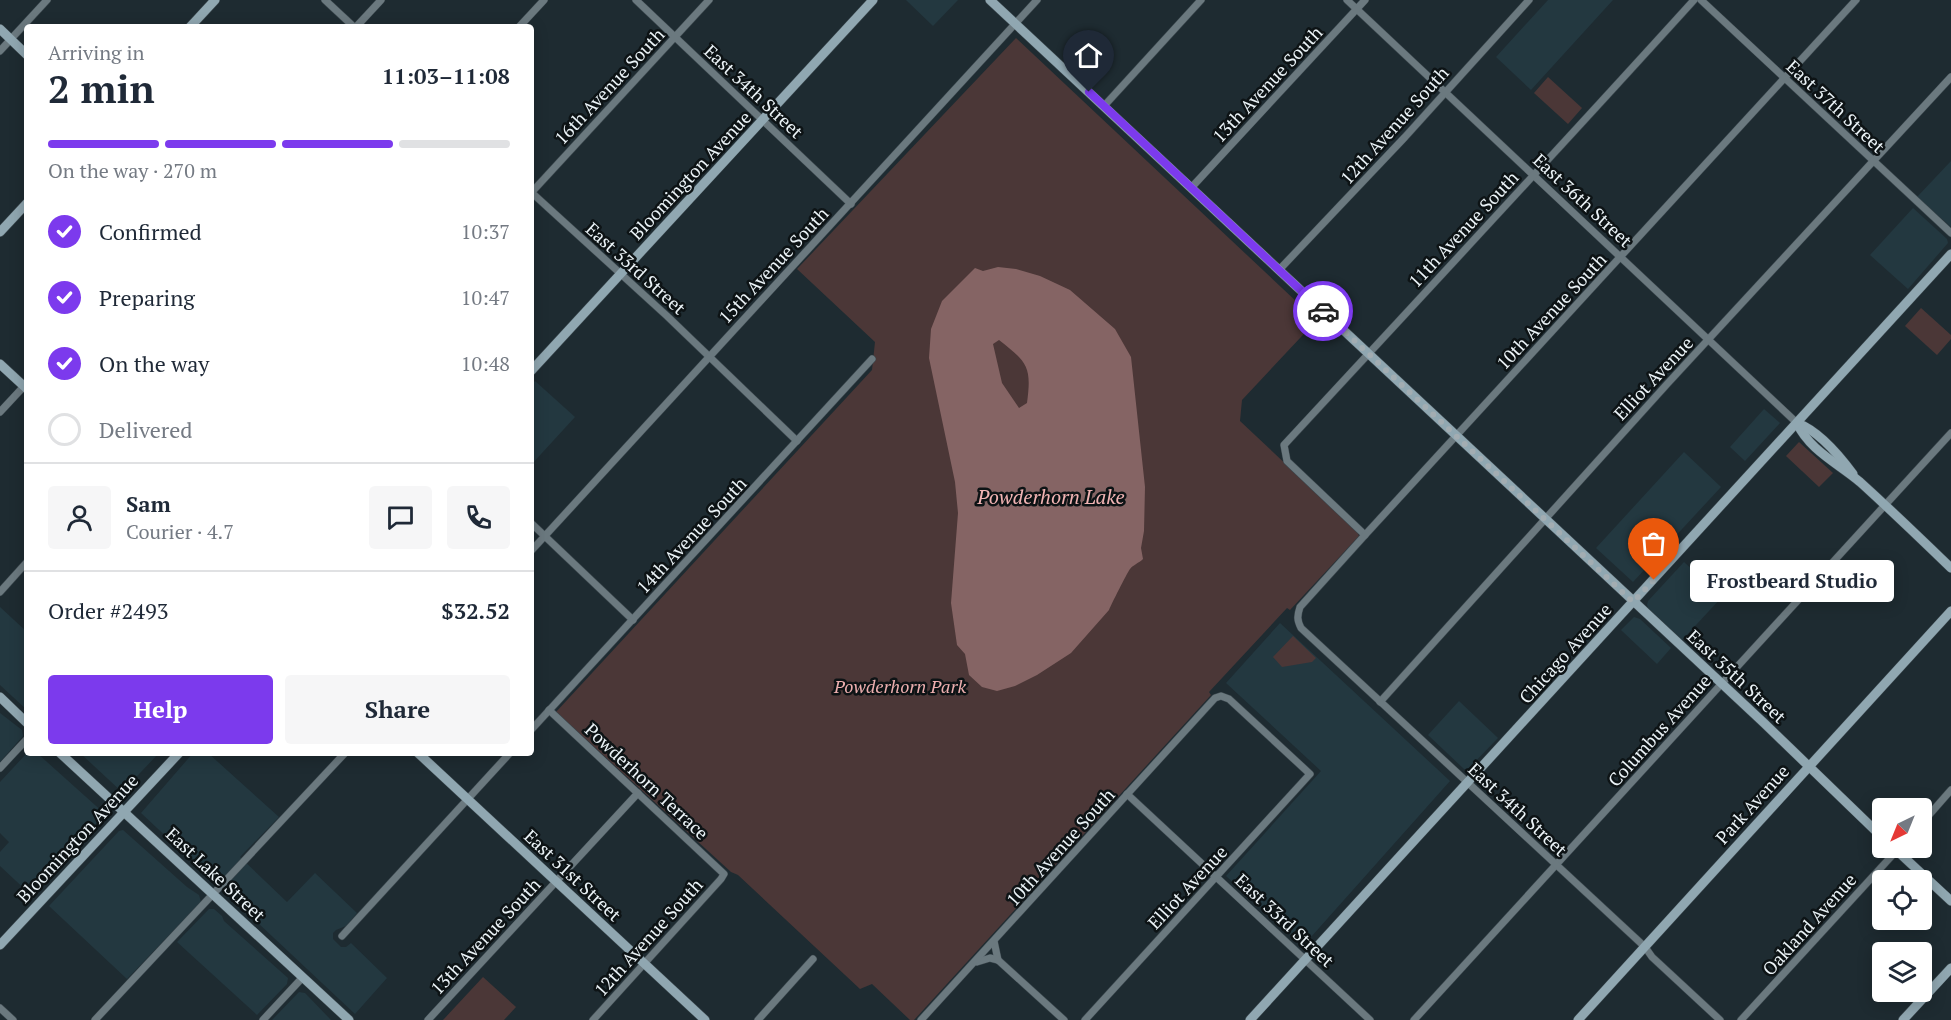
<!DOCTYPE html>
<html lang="en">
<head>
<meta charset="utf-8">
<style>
  :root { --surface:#fff; --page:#f6f6f7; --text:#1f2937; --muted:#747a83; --line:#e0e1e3; --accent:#7c3aed }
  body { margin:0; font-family:"PT Serif",serif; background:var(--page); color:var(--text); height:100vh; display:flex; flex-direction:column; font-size:22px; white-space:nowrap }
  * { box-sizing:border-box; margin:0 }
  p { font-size:20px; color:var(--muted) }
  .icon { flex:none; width:33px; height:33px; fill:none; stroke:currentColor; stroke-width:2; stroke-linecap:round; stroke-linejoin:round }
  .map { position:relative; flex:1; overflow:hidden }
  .details { position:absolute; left:24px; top:24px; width:510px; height:732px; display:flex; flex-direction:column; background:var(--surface); border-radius:6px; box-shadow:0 3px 15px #0003 }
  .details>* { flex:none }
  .needle { width:39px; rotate:223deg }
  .fabs { position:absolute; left:1872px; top:798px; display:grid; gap:12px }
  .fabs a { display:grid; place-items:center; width:60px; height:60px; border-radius:6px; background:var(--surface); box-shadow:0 3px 15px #0003; font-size:30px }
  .pin { position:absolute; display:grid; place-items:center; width:51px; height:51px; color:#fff; margin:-62px -26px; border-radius:50% 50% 50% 0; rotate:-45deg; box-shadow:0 0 6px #0007 }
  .pin .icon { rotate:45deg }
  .courier { position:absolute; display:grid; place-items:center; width:60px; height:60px; margin:-30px; border:4px solid #7c3aed; border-radius:50%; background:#fff; color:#222; box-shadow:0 2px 8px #0007 }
  .bubble { position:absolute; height:42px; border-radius:6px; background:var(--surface); box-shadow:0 3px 15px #0003; font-size:20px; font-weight:700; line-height:42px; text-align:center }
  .headline em { font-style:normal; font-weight:700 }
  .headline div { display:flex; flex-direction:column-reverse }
  .headline { display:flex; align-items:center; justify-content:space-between; height:102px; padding:0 24px }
  h1 { font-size:39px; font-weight:700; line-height:45px }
  .bar { display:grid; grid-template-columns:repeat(4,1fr); gap:9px 6px; align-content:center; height:72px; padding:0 24px }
  .bar i { height:8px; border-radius:4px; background:var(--line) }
  .bar .on { background:var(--accent) }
  .bar p { grid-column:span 4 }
  .line { display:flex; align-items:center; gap:15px; padding:0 24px; border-top:2px solid var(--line) }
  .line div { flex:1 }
  .round { display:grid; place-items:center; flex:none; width:63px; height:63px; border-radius:6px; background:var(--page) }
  ol { padding:0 24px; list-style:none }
  li { display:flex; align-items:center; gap:18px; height:66px }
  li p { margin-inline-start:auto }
  li .icon { padding:6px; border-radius:50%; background:var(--accent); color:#fff; stroke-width:4 }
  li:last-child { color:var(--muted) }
  li i { width:33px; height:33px; border:3px solid var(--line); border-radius:50% }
  .cta { display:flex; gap:12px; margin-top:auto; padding:12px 24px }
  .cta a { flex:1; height:69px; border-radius:6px; background:var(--accent); color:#fff; font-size:24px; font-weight:700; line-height:69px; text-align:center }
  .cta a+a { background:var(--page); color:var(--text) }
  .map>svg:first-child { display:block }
  .built { fill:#233840 }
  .green { fill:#4b3737 }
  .water { fill:#856464; fill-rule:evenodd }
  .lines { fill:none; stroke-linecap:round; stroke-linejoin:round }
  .street-casing { stroke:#3b474d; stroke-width:8 }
  .secondary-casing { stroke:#3b474d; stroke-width:10 }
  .street { stroke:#6b797f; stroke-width:7 }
  .secondary { stroke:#90a7b1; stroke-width:9 }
  .done { stroke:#a3adb2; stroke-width:6; stroke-dasharray:0 10.8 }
  .route { stroke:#7c3aed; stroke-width:8 }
  .labels { text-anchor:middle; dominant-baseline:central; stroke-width:5; stroke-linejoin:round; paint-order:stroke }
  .street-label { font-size:18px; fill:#ebf3f7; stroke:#0d1315 }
  .park-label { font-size:18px; font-style:italic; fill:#edafaf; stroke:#0d1315 }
  .water-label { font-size:20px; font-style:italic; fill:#f2b4b4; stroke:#0d1315 }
</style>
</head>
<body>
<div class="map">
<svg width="1951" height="1020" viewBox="0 0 1951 1020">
  <rect width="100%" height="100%" fill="#1e2b31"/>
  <g class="built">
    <polygon points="906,0 958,0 933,26"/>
    <polygon points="1548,0 1613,0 1531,90 1496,57"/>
    <polygon points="1951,161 1951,227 1917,197"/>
    <polygon points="1913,208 1947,239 1948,243 1908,289 1870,255"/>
    <polygon points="535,381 575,417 531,465 531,385"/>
    <polygon points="1764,409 1780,423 1745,461 1730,447"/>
    <polygon points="1684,452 1721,487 1633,582 1596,548"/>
    <polygon points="1684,562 1722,597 1682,640 1648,608 1647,605 1648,601"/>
    <polygon points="0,607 27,632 27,710 0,685"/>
    <polygon points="1634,617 1640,619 1671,648 1657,664 1621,630"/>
    <polygon points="1280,623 1450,781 1303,946 1226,876 1321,771 1226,683"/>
    <polygon points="1459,701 1498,738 1468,769 1464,769 1428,735"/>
    <polygon points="0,713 22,730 23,736 0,762"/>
    <polygon points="27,753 37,753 105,814 30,894 0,866 0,852 9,842 0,833 0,782"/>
    <polygon points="80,753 159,753 122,792"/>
    <polygon points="193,753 208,753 279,817 240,857 287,902 315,873 357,913 346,926 336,930 333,933 333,939 341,947 346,947 351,943 387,978 355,1014 141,813"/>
    <polygon points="123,830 187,887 199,895 201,902 127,979 49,906 119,831"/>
    <polygon points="209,909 214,909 222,916 224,921 288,978 287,984 257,1015 177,942"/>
    <polygon points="299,992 305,993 331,1020 272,1020"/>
  </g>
  <g class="green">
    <polygon points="1016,38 1314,318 1316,321 1242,400 1240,421 1357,531 1359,536 1290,610 1287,608 1209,692 1211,695 914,1020 910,1020 872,984 860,989 738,875 731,872 556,712 872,370 875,342 797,269"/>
    <polygon points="1548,77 1582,108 1568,124 1534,93"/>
    <polygon points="1921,308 1951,335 1951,339 1937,355 1905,326"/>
    <polygon points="1799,442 1833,473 1819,487 1786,456"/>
    <polygon points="1293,636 1316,658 1312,662 1282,667 1273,657"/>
    <polygon points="483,977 516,1007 504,1020 443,1020"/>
  </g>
  <path class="water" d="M998 267 1016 269 1040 276 1070 290 1115 329 1131 357 1145 487 1144 531 1141 548 1143 559C1139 563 1133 565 1130 569 1127 573 1111 605 1109 610L1071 653 1037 675 1015 686 997 691 982 687 969 675 965 654 957 645 951 603 958 513 955 482 929 358 931 329 942 301 975 268 983 271ZM999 340C1027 362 1032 366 1027 403L1019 408 1002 383 993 344Z"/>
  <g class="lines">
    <g class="street-casing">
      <g id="street">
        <polyline points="325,0 354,27"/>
        <polyline points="636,0 851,204"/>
        <polyline points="1347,0 1797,423"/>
        <polyline points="1701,0 1951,233"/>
        <polyline points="356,27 381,0"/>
        <polyline points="519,27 544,0"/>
        <polyline points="0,51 47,0"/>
        <polyline points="1104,106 1201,0"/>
        <polyline points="1191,188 1365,0"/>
        <polyline points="531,192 667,316 797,441"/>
        <polyline points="531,193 709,0"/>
        <polyline points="1279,270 1405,137 1529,0"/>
        <polyline points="0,412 27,383"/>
        <polyline points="531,523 633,620"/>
        <path d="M1365 535 1287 461 1284 445C1421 297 1558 150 1694 0"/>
        <polyline points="531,551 1037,0"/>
        <polyline points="0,592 27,562"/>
        <polyline points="1380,702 1668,383 1951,77"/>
        <polyline points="549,710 724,874 721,879 593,1020"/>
        <polyline points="531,730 872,359"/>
        <polyline points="0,768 27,739"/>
        <polyline points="1127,794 1370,1020"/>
        <polyline points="1922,823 1951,790"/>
        <polyline points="342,936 510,753"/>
        <polyline points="994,941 998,960"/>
        <polyline points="977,962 990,958 998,960 1064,1020"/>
        <polyline points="0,1008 13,1020"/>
        <polyline points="95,1020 345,753"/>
        <polyline points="263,1020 303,977"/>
        <polyline points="428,1020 638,793"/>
        <polyline points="758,1020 813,959"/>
        <polyline points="921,1020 1215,698 1221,696 1229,699 1310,774 1085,1020"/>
        <polyline points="1414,1020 1951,433"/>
        <path d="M1720 1020 1652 957 1645 947 1301 628C1297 620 1297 616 1300 607L1365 535 1856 0"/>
        <polyline points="1741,1020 1899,848"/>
      </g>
    </g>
    <g class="secondary-casing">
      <g id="secondary">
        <polyline points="990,0 1764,723 1882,837"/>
        <polyline points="190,27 215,0"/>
        <polyline points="0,29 27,55"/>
        <polyline points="0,232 27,203"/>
        <polyline points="0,364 27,389"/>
        <polyline points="531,371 873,0"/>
        <path d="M1797 423C1809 450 1839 464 1860 482 1891 510 1921 539 1951 568"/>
        <path d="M1797 423C1819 431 1839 455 1853 474"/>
        <polyline points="0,697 27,723"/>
        <polyline points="60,753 349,1020"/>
        <polyline points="418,753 705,1020"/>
        <polyline points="1894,848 1951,901"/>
        <polyline points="0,945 179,753"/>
        <polyline points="1250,1020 1951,254"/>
        <polyline points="1578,1020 1951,611"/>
        <polyline points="1903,1020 1951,968"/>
      </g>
    </g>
    <use href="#street" class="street"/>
    <use href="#secondary" class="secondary"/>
  </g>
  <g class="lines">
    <polyline class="done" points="1323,311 1633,602 1654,580"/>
    <polyline class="route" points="1089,92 1323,311"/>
  </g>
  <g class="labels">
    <g class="street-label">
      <text transform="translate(1267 84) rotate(-47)">13th Avenue South</text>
      <text transform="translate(609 86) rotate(-47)">16th Avenue South</text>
      <text transform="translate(754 91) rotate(43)">East 34th Street</text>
      <text transform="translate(1836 106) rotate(43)">East 37th Street</text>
      <text transform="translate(1394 125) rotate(-48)">12th Avenue South</text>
      <text transform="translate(690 175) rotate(-47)">Bloomington Avenue</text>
      <text transform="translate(1583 200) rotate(43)">East 36th Street</text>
      <text transform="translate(1463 229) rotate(-47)">11th Avenue South</text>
      <text transform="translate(773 265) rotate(-47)">15th Avenue South</text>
      <text transform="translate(636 268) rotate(42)">East 33rd Street</text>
      <text transform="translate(1551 311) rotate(-47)">10th Avenue South</text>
      <text transform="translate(1653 378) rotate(-47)">Elliot Avenue</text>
      <text transform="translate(691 535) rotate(-47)">14th Avenue South</text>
      <text transform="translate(1565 653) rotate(-48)">Chicago Avenue</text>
      <text transform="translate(1737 676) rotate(43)">East 35th Street</text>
      <text transform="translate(1659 730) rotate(-48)">Columbus Avenue</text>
      <text transform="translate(647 781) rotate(43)">Powderhorn Terrace</text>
      <text transform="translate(1752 804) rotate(-48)">Park Avenue</text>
      <text transform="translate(1518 809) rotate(43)">East 34th Street</text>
      <text transform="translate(77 838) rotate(-47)">Bloomington Avenue</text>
      <text transform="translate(1060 847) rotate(-48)">10th Avenue South</text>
      <text transform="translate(216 874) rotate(43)">East Lake Street</text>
      <text transform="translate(573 875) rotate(43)">East 31st Street</text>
      <text transform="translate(1187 887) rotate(-47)">Elliot Avenue</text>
      <text transform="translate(1285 920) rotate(43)">East 33rd Street</text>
      <text transform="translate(1809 924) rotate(-48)">Oakland Avenue</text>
      <text transform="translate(485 936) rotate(-47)">13th Avenue South</text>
      <text transform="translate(648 937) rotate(-48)">12th Avenue South</text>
    </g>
    <g class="park-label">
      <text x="900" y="686">Powderhorn Park</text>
    </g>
    <g class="water-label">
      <text x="1051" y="496">Powderhorn Lake</text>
    </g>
  </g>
</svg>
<div class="fabs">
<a><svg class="needle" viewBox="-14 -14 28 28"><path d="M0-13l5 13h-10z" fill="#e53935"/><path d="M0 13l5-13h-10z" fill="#747a83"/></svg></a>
<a><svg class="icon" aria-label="locate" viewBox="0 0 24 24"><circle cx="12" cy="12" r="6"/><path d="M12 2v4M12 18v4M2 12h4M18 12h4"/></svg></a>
<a><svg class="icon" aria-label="layers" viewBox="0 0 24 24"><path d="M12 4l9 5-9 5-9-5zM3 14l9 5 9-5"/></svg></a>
</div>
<div class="pin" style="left:1654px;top:580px;background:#ea580c"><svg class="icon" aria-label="bag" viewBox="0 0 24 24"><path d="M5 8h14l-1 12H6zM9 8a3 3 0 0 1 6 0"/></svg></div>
<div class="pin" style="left:1089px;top:92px;background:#1f2937"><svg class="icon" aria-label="home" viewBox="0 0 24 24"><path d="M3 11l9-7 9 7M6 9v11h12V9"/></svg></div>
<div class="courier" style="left:1323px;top:311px"><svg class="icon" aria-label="car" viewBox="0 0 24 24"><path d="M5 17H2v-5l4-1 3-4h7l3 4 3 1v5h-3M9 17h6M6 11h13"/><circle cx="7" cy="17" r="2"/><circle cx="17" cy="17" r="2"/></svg></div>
<div class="bubble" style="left:1690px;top:560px;width:204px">Frostbeard Studio</div>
<section class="details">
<div class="headline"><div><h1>2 min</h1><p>Arriving in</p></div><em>11:03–11:08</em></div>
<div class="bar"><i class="on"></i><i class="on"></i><i class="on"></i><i></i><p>On the way · 270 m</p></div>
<ol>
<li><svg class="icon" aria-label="check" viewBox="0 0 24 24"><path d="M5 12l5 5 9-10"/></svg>Confirmed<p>10:37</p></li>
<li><svg class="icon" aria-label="check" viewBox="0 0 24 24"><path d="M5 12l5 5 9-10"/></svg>Preparing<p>10:47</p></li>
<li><svg class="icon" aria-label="check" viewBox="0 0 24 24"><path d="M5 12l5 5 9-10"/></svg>On the way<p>10:48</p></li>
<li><i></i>Delivered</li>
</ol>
<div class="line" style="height:108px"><a class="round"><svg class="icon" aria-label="person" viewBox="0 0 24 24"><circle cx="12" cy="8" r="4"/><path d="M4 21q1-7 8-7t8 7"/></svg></a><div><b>Sam</b><p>Courier · 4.7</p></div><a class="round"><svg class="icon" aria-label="chat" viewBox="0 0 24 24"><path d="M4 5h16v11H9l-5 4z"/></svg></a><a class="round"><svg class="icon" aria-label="phone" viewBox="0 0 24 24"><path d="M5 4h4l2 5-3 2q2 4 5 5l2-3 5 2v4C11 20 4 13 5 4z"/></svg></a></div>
<div class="line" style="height:78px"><div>Order #2493</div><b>$32.52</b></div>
<div class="cta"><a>Help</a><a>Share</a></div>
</section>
</div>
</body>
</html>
